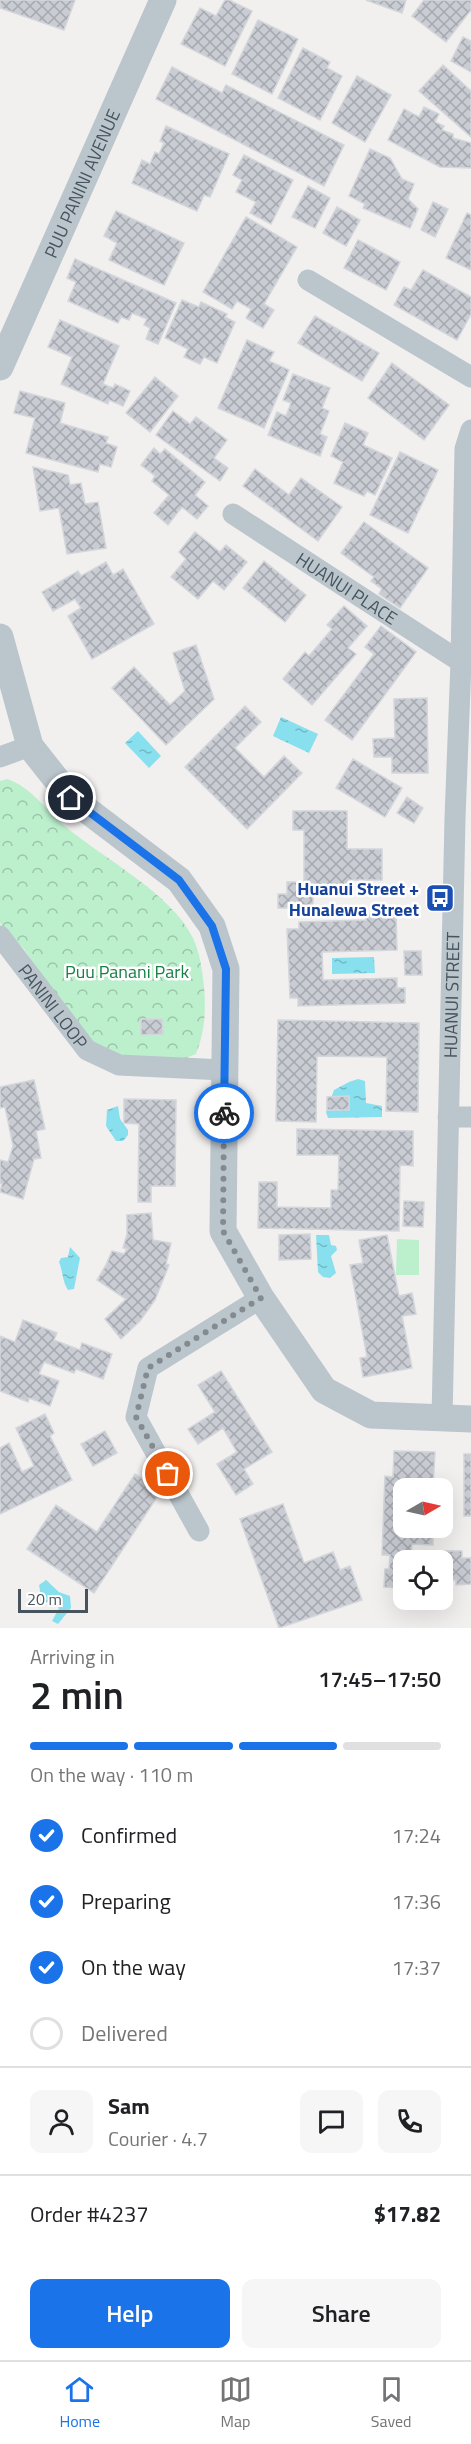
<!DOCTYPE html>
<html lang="en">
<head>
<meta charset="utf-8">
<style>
  :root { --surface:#fff; --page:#f6f6f6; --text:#202124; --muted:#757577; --line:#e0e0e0; --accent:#1a73e8 }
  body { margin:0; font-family:"Titillium Web",sans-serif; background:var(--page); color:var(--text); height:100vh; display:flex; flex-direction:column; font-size:22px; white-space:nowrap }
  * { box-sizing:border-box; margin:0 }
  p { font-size:20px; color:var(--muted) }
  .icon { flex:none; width:33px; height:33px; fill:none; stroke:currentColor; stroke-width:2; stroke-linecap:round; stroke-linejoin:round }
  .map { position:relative; height:1628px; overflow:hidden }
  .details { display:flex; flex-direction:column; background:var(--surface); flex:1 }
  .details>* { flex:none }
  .needle { width:39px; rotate:81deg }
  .buttons { position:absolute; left:393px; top:1478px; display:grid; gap:12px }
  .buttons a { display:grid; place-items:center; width:60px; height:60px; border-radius:12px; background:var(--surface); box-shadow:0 6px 24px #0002; font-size:30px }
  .scale { position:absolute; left:18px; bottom:15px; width:70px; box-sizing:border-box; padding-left:6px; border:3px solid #47545d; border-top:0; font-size:16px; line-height:21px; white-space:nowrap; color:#47545d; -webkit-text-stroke:4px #fff; paint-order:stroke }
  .pin { position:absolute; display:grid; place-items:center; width:51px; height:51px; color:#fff; margin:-26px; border:3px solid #fff; border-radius:50%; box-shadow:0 2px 6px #0007 }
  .courier { position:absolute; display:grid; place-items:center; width:60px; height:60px; margin:-30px; border:4px solid #1a73e8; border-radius:50%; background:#fff; color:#222; box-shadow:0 2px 8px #0007 }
  .headline em { font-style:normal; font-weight:600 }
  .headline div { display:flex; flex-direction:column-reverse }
  .headline { display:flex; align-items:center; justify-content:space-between; height:102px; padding:0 30px }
  h1 { font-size:39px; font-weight:600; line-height:45px }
  .bar { display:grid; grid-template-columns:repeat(4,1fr); gap:9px 6px; align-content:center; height:72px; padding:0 30px }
  .bar i { height:8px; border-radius:4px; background:var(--line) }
  .bar .active { background:var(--accent) }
  .bar p { grid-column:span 4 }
  .line { display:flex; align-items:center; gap:15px; padding:0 30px; border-top:2px solid var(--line) }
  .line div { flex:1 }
  .round { display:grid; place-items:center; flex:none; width:63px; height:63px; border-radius:12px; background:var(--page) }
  ol { padding:0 30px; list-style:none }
  li { display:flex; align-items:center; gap:18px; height:66px }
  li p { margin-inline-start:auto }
  li .icon { padding:6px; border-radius:50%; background:var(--accent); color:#fff; stroke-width:4 }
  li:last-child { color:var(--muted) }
  li i { width:33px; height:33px; border:3px solid var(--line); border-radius:50% }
  .cta { display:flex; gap:12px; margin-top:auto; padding:12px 30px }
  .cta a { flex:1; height:69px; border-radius:12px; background:var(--accent); color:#fff; font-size:24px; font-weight:600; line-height:69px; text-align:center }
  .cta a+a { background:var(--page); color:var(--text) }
  .dock { display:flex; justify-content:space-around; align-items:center; height:84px; border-top:2px solid var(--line); background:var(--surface); font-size:16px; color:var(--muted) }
  .dock a { display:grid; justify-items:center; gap:3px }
  .dock .active { color:var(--accent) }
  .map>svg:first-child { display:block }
  .grass { fill:#bcf0cd }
  .park { fill:url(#park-crowns) }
  .water { fill:url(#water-ripples) }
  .building { fill:url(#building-cross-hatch); stroke:#d3d6db; stroke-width:1.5 }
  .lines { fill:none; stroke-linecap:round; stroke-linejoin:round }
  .minor { stroke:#bac5cc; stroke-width:21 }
  .tertiary { stroke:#bac5cc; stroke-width:27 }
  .done { stroke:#838a90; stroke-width:6; stroke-dasharray:0 10.8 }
  .route { stroke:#1a73e8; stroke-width:8 }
  .labels { text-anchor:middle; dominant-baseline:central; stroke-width:5; stroke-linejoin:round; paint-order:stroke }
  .street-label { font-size:18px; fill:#47545d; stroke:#fff }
  .transit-label { font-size:18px; font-weight:bold; fill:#164399; stroke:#fff; text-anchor:end }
  .park-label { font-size:18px; fill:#158143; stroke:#fff }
</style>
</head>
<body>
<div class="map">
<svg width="471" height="1628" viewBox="0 0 471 1628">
  <defs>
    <pattern id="park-crowns" width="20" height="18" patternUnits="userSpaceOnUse" patternTransform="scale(1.5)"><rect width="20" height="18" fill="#bcf0cd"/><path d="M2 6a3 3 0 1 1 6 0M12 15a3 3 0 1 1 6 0" fill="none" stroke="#9bc5aa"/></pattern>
    <pattern id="water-ripples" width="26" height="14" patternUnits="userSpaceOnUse" patternTransform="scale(1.5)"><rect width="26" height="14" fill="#88e0ee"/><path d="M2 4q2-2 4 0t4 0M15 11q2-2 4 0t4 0" fill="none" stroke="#71b8c4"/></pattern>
    <pattern id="building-cross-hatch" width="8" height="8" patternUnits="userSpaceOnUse" patternTransform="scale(1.5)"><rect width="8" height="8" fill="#c9ccd2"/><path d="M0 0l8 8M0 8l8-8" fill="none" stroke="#a5a8ae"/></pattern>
  </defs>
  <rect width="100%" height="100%" fill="#f2efef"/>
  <polygon class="grass" points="397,1239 419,1240 419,1275 396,1275"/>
  <path class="park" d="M7 779C32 787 46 811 66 827 104 859 171 893 193 938 200 953 202 969 204 986 206 1011 205 1031 196 1054L181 1060 121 1057 94 1047 77 1027 24 949 0 923V781Z"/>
  <g class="water">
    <polygon points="281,717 318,734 309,753 273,736"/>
    <polygon points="138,731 161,756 149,768 125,743"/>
    <polygon points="374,957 375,973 332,974 332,958"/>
    <polygon points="358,1079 365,1081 366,1103 382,1106 382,1117 328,1118 326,1112 334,1090 349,1082"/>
    <polygon points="118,1106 120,1119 128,1130 128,1135 123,1141 116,1141 106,1126 107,1110"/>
    <polygon points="316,1235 329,1235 331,1245 336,1246 337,1250 331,1256 336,1273 330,1278 323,1277 318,1272"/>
    <path d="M70 1247 80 1258 74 1289 68 1290C62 1281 63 1271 59 1262L61 1258 68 1257Z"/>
    <polygon points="46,1580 59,1592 70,1596 71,1608 58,1624 52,1621 59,1608 49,1600 46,1603 42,1602 39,1585"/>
  </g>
  <g class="building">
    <polygon points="0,0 75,0 64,30 0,8"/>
    <polygon points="225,0 229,0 252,11 225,66 181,44 200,8 216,16"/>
    <polygon points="366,0 406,0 402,13"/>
    <polygon points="424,0 471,0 471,10 446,42 412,16"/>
    <polygon points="258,20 298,39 272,94 232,74"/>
    <polygon points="463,37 471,41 471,72 451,61"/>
    <polygon points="303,48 330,62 327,68 342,76 320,120 278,98"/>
    <polygon points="443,65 471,91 471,137 419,91"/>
    <polygon points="172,67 222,93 226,85 344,145 324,186 156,99"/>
    <polygon points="357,76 391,95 365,142 332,123"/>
    <polygon points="424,107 439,114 435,122 444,126 442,130 453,134 453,138 471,143 471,168 440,167 388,140 404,109 419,117"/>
    <polygon points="166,126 229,154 210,197 204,195 197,211 132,183 142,160 150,164 155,152 159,154 164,143 160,141"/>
    <polygon points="370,149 390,158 402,179 414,184 408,199 418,209 410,228 363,208 365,204 349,196"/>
    <polygon points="244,155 293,180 271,224 250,213 256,202 236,192 242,180 233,175"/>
    <polygon points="308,186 330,198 315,228 292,217"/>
    <polygon points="433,202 448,209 435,237 421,230"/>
    <polygon points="337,207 360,220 346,246 323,233"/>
    <polygon points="116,211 184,243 164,285 109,260 117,243 104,236"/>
    <polygon points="467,213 471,215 471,270 446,258"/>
    <polygon points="246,217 297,247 264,304 274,310 263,328 246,318 251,309 237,301 232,309 203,292"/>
    <polygon points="358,240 400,262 386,290 344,268"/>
    <polygon points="75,259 176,303 158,344 146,339 150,328 144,325 147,319 132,313 129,320 121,317 118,323 68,301 76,282 67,278"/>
    <polygon points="423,270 471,297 471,314 457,340 394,305 404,287 411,290"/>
    <polygon points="182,300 199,307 201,302 227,314 225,317 235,322 217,363 204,357 200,364 184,357 188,349 165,338"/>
    <polygon points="315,316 379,353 362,381 298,343"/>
    <polygon points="60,320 119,346 103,384 113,388 115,384 130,391 123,406 109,400 108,404 61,384 72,357 48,347"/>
    <polygon points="247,340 274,352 269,361 289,370 264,428 218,408"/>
    <polygon points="392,363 449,405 424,440 368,398"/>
    <polygon points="293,374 330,388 322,408 329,411 320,434 327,437 320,456 268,435 277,412 286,416 291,403 283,400"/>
    <polygon points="155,377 178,396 150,432 126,413"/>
    <polygon points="20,391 65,403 60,423 108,437 106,443 117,447 111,467 100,464 98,472 26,453 35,418 14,413"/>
    <polygon points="173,411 190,424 196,417 227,440 214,458 228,468 220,481 156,435"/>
    <polygon points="345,423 368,433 363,445 392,458 375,495 367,491 364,496 334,483 343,462 331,456"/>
    <polygon points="154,448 160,454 165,449 205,482 195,495 208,506 197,519 182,507 168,525 154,513 169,495 152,481 155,476 141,465"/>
    <polygon points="400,452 438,470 408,533 370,515"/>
    <polygon points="33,467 68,475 70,485 81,483 85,504 98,502 106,548 67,554 59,508 40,511"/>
    <polygon points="255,469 289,495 301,478 342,507 318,541 243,486"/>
    <polygon points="364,522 428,568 400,608 379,594 382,589 371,581 374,577 341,553"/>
    <polygon points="195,532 220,552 226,545 247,562 224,590 213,581 198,599 171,577 186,559 179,552"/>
    <polygon points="264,561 306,595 285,622 243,588"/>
    <polygon points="106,562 113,575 123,569 154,624 92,659 68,616 81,608 75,599 53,611 42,592 78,571 81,576"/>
    <polygon points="344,606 367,626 348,648 356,654 312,705 283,679 305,652 309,656 332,629 327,625"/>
    <polygon points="381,626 416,652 352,740 325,720 374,654 365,647"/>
    <polygon points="196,645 214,699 166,745 112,688 134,667 170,705 185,691 173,653"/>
    <polygon points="427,698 428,773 392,773 392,757 374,757 373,739 395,738 394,699"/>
    <polygon points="245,706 261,722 235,748 264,777 284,756 302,773 247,829 185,767"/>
    <polygon points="353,759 402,788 385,817 336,788"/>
    <polygon points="407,797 423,808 414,823 397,813"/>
    <polygon points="293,811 347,811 347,849 382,849 382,880 350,880 350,891 313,891 313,908 278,908 278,894 287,894 287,882 304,882 304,830 293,830"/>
    <polygon points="365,914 396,914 397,950 322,952 323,980 397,978 397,988 405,988 405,1003 298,1006 298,998 290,998 287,929 299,929 299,922 366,920"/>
    <polygon points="404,951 421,951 422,975 405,975"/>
    <polygon points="141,1019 162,1019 163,1034 141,1035"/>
    <polygon points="278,1020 419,1023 418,1112 386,1111 387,1057 317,1056 316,1122 276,1121"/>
    <polygon points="34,1080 45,1129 36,1131 41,1158 34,1159 23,1199 0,1192 2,1184 0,1183 0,1160 8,1162 13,1146 5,1107 0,1108 0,1087"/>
    <polygon points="349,1096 349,1110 327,1110 327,1097"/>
    <polygon points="124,1099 176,1100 175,1186 151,1186 151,1202 138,1202 139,1124 124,1123"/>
    <polygon points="297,1129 413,1131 413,1166 400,1165 399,1231 258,1228 259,1182 277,1182 277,1207 331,1208 331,1190 338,1190 339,1155 297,1155"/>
    <polygon points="404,1201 424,1202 423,1227 403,1226"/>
    <polygon points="151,1213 153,1240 171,1243 166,1264 169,1265 155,1300 140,1321 121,1339 105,1319 126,1299 97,1280 106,1265 112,1251 124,1254 127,1249 123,1248 127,1234 127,1215"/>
    <polygon points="310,1234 311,1259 279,1260 279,1235"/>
    <polygon points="387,1235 399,1296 412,1293 416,1314 402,1316 412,1368 363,1377 360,1358 367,1357 350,1265 363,1263 359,1240"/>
    <polygon points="23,1320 57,1333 54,1340 80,1350 82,1343 112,1354 103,1379 76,1369 74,1373 44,1362 39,1374 59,1381 50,1406 29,1398 28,1402 0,1391 0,1336 15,1342"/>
    <polygon points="221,1371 272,1452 244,1469 253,1484 236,1495 217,1464 237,1452 223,1428 198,1444 188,1429 215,1412 198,1385"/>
    <polygon points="45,1414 54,1433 50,1436 72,1480 0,1514 0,1448 9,1443 22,1472 34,1466 16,1428"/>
    <polygon points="105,1431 117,1453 93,1466 81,1444"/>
    <polygon points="394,1451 435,1452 433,1488 404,1488 404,1527 433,1527 433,1545 412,1544 411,1560 404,1560 404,1588 384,1587 385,1569 389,1569 390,1555 382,1555 385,1476 393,1477"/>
    <rect x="464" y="1454" width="7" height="62"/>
    <polygon points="135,1474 161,1491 94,1593 27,1549 56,1505 97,1532"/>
    <polygon points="283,1504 304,1563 333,1552 340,1570 350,1566 362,1600 279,1628 240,1519"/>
    <polygon points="443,1551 462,1551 462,1558 471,1558 471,1584 456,1585 456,1580 443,1580"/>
  </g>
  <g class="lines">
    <g class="minor">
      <polyline points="308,280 471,377"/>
      <path id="s1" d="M233 514 461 662"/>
      <polyline points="0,757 30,746"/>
      <path id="s2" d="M0 936 87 1050 119 1065 224 1070"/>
      <polyline points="448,1117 471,1117"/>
      <path id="s3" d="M442 1418 455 818 461 662 465 449 471 430"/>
      <polyline points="199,1531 136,1417 148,1368 261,1298"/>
    </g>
    <g class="tertiary">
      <path id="s4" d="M0 367 163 0"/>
      <polyline points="0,637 30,746 71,798 179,880 212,926 226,969 223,1231 261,1298 324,1390 371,1415 471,1419"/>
    </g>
  </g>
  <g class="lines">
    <polyline class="done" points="168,1474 136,1417 148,1368 261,1298 223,1231 224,1113"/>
    <polyline class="route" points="71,798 179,880 212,926 226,969 224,1113"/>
  </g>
  <defs>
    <g id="bus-square" transform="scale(1.5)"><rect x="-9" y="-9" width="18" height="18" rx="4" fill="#1a4fb4" stroke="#fff"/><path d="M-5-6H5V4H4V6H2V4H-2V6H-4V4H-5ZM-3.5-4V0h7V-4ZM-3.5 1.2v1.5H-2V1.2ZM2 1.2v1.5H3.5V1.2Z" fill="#fff"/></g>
  </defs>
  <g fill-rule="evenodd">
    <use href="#bus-square" x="440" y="898"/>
  </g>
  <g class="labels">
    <g class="street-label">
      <text stroke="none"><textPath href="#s4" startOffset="201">PUU PANINI AVENUE</textPath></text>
      <text stroke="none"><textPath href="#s1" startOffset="136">HUANUI PLACE</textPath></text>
      <text stroke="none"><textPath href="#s3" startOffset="423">HUANUI STREET</textPath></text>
      <text stroke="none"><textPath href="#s2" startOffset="88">PANINI LOOP</textPath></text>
    </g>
    <g class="transit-label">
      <text x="419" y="888">Huanui Street +<tspan x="419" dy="21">Hunalewa Street</tspan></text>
    </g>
    <g class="park-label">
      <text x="127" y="971">Puu Panani Park</text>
    </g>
  </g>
</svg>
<div class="buttons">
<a><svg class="needle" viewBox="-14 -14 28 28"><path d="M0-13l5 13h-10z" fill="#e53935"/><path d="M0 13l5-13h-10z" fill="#757577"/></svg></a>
<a><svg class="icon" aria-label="locate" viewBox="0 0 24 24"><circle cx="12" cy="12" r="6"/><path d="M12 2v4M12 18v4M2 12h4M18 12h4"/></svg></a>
</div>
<div class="scale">20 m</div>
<div class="pin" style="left:168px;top:1474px;background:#ea580c"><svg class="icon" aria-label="bag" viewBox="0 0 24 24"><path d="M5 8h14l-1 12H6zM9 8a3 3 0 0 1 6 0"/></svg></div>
<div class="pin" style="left:71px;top:798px;background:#1f2937"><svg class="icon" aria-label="home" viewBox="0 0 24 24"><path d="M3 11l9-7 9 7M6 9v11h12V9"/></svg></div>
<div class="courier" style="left:224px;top:1113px"><svg class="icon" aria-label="bike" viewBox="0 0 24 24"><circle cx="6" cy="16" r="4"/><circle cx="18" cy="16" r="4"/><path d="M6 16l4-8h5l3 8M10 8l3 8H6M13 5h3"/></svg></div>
</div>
<section class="details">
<div class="headline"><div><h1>2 min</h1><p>Arriving in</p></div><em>17:45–17:50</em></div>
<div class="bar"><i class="active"></i><i class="active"></i><i class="active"></i><i></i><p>On the way · 110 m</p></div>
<ol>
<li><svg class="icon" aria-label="check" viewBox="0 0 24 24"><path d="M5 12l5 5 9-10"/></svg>Confirmed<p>17:24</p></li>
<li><svg class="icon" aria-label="check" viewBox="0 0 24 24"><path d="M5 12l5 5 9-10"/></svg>Preparing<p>17:36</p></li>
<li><svg class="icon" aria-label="check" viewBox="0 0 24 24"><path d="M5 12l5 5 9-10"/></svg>On the way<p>17:37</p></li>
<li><i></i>Delivered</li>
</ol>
<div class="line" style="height:108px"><a class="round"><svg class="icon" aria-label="person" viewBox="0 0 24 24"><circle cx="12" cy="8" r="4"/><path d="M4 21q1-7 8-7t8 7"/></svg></a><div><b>Sam</b><p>Courier · 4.7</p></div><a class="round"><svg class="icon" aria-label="chat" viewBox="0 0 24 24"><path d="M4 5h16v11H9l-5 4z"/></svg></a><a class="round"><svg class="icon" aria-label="phone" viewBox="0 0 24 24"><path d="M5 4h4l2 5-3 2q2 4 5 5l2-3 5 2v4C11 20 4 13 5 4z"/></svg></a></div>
<div class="line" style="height:78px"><div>Order #4237</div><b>$17.82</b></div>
<div class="cta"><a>Help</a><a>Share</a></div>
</section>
<nav class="dock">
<a class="active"><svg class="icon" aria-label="home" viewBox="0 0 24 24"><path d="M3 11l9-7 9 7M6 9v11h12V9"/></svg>Home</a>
<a><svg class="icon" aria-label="map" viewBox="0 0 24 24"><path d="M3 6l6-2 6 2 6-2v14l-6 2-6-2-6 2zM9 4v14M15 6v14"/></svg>Map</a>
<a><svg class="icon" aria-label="saved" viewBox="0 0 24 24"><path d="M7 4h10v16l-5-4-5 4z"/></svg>Saved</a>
</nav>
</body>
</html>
